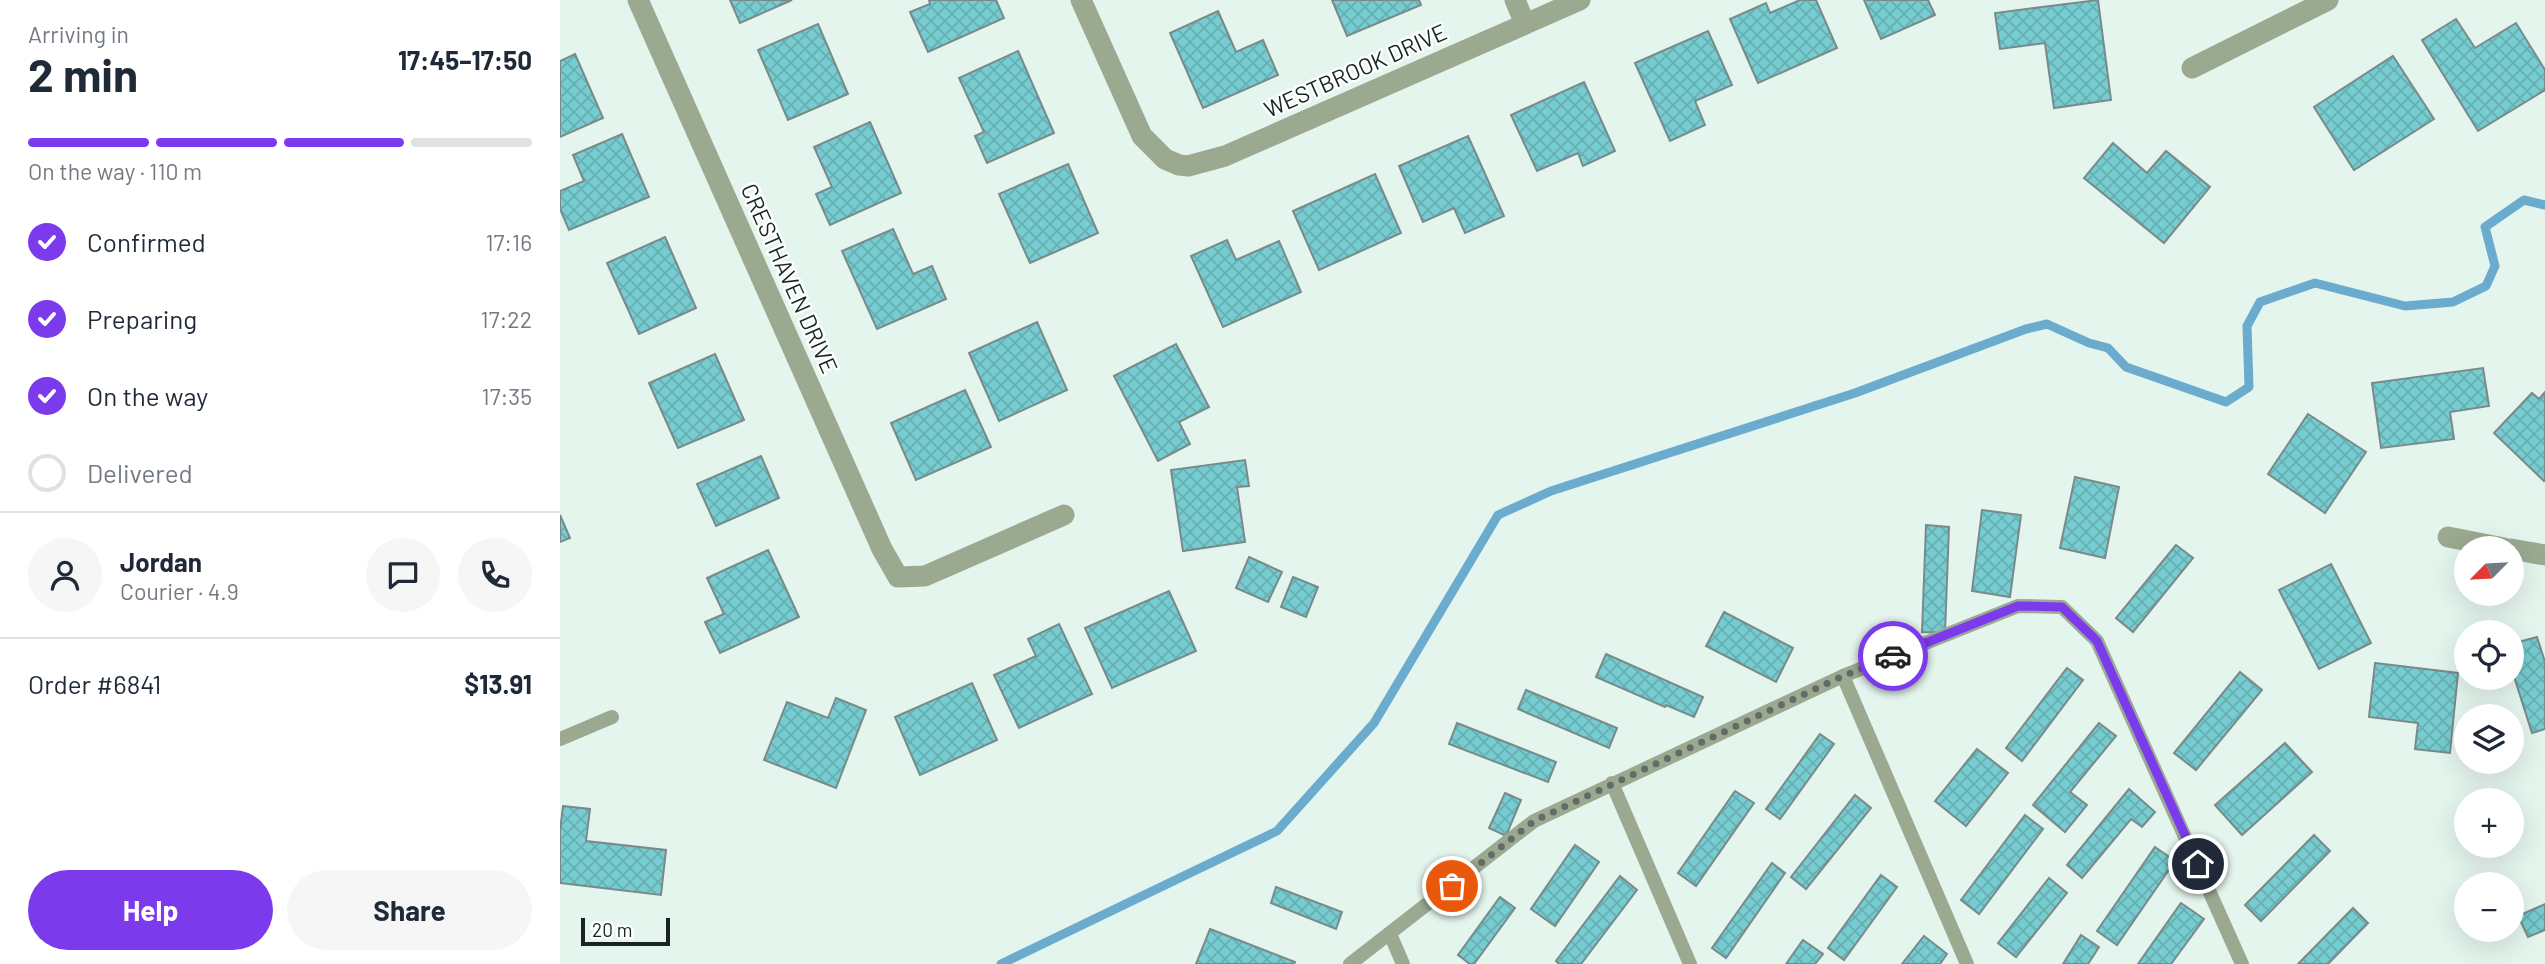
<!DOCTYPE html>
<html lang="en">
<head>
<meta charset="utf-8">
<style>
  :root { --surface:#fff; --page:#f6f6f7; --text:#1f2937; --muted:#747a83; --line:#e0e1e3; --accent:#7c3aed }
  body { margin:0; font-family:Barlow,sans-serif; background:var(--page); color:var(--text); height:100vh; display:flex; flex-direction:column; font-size:26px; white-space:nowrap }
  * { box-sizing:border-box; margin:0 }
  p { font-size:23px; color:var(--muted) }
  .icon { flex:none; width:38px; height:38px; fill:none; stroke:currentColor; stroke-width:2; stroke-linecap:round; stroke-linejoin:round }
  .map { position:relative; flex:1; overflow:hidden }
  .drawer { display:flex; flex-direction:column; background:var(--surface); width:560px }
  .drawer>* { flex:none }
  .needle { width:46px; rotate:246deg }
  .controls { position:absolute; left:1894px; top:536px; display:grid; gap:14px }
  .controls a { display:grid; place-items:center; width:70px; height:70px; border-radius:50%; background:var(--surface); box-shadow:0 7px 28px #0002; font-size:35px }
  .scale { position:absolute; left:21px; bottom:18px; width:89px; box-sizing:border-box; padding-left:7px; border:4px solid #1c221f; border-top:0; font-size:19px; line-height:24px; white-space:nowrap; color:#1c221f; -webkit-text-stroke:5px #fbfffd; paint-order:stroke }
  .pin { position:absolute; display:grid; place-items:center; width:60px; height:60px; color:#fff; margin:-30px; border:4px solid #fff; border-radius:50%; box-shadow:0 2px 7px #0007 }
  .courier { position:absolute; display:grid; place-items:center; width:70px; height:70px; margin:-35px; border:5px solid #7c3aed; border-radius:50%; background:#fff; color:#222; box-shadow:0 2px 9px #0007 }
  .overview em { font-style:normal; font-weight:700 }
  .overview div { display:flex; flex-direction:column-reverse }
  .overview { display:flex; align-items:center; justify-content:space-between; height:119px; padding:0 28px }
  h1 { font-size:46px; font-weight:700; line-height:52px }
  .bar { display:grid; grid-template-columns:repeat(4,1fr); gap:10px 7px; align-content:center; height:84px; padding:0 28px }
  .bar i { height:9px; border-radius:5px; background:var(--line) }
  .bar .active { background:var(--accent) }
  .bar p { grid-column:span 4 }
  .line { display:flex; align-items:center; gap:18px; padding:0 28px; border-top:2px solid var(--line) }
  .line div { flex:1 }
  .round { display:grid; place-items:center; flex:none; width:74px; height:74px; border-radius:37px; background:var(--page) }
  ol { padding:0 28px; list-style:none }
  li { display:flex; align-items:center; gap:21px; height:77px }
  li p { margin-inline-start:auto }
  li .icon { padding:7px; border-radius:50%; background:var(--accent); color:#fff; stroke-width:4 }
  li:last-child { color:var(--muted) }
  li i { width:38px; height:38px; border:4px solid var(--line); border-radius:50% }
  .action { display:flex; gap:14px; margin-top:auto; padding:14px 28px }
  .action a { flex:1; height:80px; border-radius:42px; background:var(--accent); color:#fff; font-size:28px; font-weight:700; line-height:80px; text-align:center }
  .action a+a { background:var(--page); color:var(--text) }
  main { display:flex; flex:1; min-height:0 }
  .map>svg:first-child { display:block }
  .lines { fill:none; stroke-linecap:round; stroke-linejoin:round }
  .stream { stroke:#6aabce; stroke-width:9 }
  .building { fill:url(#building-cross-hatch); stroke:#798a8b; stroke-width:2 }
  .lane { stroke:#9ca991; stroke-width:14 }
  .street { stroke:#9ca991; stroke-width:21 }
  .done { stroke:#626c67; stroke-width:7; stroke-dasharray:0 12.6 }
  .route { stroke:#7c3aed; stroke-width:9 }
  .labels { text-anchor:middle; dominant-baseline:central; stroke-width:5; stroke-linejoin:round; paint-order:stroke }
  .street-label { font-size:23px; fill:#1c221f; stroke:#fbfffd }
</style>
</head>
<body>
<main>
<section class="drawer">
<div class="overview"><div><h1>2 min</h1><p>Arriving in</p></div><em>17:45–17:50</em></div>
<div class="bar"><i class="active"></i><i class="active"></i><i class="active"></i><i></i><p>On the way · 110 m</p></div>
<ol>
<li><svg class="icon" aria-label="check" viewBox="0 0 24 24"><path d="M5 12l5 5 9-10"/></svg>Confirmed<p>17:16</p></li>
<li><svg class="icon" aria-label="check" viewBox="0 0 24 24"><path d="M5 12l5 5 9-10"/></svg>Preparing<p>17:22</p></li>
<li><svg class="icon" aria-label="check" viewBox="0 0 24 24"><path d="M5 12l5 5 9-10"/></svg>On the way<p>17:35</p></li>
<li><i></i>Delivered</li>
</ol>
<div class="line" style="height:126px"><a class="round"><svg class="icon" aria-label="person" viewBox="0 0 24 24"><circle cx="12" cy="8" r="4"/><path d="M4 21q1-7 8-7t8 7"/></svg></a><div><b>Jordan</b><p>Courier · 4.9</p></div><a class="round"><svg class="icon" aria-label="chat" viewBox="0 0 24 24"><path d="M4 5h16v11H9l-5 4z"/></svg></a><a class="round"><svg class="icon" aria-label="phone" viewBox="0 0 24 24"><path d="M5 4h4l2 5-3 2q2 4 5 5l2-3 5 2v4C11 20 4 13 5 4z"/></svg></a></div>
<div class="line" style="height:91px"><div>Order #6841</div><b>$13.91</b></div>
<div class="action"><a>Help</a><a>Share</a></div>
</section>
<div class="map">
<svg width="1985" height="964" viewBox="0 0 1985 964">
  <defs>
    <pattern id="building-cross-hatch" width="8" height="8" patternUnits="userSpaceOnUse" patternTransform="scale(1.75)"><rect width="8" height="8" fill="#76ccd0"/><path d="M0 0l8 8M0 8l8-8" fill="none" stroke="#66afb2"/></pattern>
  </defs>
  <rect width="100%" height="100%" fill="#e4f5ed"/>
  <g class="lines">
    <polyline class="stream" points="441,964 717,831 814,723 938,515 991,491 1295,393 1466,329 1487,324 1529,343 1548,348 1566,367 1666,402 1689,387 1687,326 1700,302 1755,283 1845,306 1893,302 1926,286 1935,266 1925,227 1964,200 1985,205"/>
  </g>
  <g class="building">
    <polygon points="170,0 232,0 180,23"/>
    <polygon points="369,0 436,0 444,18 368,52 350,12 370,4"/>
    <polygon points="772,0 859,0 861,5 787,36"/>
    <polygon points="1240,0 1256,0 1277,48 1198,83 1170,19 1206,3 1210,13"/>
    <polygon points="1304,0 1368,0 1375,15 1321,39"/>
    <polygon points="1538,0 1551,100 1494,108 1485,43 1440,49 1435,13"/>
    <polygon points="658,11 676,52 703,40 718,75 643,108 610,33"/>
    <polygon points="1896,19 1915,48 1956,23 1985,70 1985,90 1918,131 1862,40"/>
    <polygon points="258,24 288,94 228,120 198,50"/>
    <polygon points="1148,31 1172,85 1135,101 1145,125 1110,141 1075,63"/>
    <polygon points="458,51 494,133 427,163 415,136 424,132 399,78"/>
    <polygon points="15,54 43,118 0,137 0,61"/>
    <polygon points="1833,56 1874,119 1794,170 1754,107"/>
    <polygon points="1024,82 1055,151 1023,166 1018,153 977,171 951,115"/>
    <polygon points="310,122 341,193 270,225 256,194 272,187 254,147"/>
    <polygon points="62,134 89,197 9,230 0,209 0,191 24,181 13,155"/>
    <polygon points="908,136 944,216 905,233 894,208 863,222 839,166"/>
    <polygon points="1553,143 1587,173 1606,151 1650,187 1604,243 1524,178"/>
    <polygon points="508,164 538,233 470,263 439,194"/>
    <polygon points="815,174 841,233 759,270 733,211"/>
    <polygon points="333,229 353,274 372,266 386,299 317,329 282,251"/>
    <polygon points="105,237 136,308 79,334 47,263"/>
    <polygon points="667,240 676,260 719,241 741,292 663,327 631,256"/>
    <polygon points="477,322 507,390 439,421 409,353"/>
    <polygon points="616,344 649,407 619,422 630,444 598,461 554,376"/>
    <polygon points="155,354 184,420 118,448 89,383"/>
    <polygon points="1923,368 1929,406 1890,412 1894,439 1821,448 1812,383"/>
    <polygon points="405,390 431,447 356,480 331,423"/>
    <polygon points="1985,392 1985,480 1984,481 1934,433 1972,393 1979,399"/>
    <polygon points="1748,414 1806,452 1765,513 1708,474"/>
    <polygon points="201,456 219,498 156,526 137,484"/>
    <polygon points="685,460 689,486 677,487 685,542 623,551 611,470"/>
    <polygon points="1515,477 1559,487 1545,558 1500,548"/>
    <polygon points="1422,510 1461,515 1450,597 1412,591"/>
    <polygon points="0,515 10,538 0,542"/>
    <polygon points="1366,525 1389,527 1385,633 1362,632"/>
    <polygon points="1616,545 1633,558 1573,632 1556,618"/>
    <polygon points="208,550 239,617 160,653 145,622 164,614 147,578"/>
    <polygon points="689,557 722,572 708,602 676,588"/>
    <polygon points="1771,564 1811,643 1759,669 1719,590"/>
    <polygon points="733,577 758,587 746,617 721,607"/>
    <polygon points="609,591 636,651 552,688 525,628"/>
    <polygon points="1164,612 1233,648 1216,682 1146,646"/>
    <polygon points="499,624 532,694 459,728 434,675 476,656 468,639"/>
    <polygon points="1977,637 1985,662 1985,729 1972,733 1951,667 1951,644"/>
    <polygon points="1046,654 1143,697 1134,717 1106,705 1105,707 1036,677"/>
    <polygon points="1815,663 1898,673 1890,753 1855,749 1858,723 1809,717"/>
    <polygon points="1507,668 1523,680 1462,761 1446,748"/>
    <polygon points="1680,672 1702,690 1636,770 1614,753"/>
    <polygon points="412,683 437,740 360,775 335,717"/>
    <polygon points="966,690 1057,728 1049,748 958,709"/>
    <polygon points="276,698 306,710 276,788 204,760 227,702 268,718"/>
    <polygon points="897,723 996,762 988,782 889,744"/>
    <polygon points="1539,723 1556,736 1510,792 1527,805 1505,832 1473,805"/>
    <polygon points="1260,734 1274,744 1220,819 1206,809"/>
    <polygon points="1725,743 1752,772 1682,835 1655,805"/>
    <polygon points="1417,749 1448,773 1406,826 1375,801"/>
    <polygon points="1569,789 1595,812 1582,827 1571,819 1522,878 1507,865"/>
    <polygon points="1175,791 1194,803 1136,886 1118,873"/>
    <polygon points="945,793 961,800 946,836 929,828"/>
    <polygon points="1295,795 1311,808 1246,889 1231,877"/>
    <polygon points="3,806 30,809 26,841 106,850 101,895 0,883 0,831"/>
    <polygon points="1465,815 1483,829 1419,914 1401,900"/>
    <polygon points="1754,835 1770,851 1701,921 1685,905"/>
    <polygon points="1015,845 1039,862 995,926 971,909"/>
    <polygon points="1595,847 1615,861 1557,945 1537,931"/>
    <polygon points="1212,863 1225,873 1166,958 1152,948"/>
    <polygon points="1321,875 1337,887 1284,960 1268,948"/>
    <polygon points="1060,876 1077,890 1021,964 999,964 996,961"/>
    <polygon points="1489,878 1507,893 1456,957 1438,943"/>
    <polygon points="716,887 782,912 776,929 711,903"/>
    <polygon points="940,897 955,908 914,964 910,964 898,955"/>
    <polygon points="1621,903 1644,919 1611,964 1578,964"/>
    <polygon points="1985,904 1985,930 1968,937 1958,916"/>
    <polygon points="1793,908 1808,923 1768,964 1738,964"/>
    <polygon points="650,929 735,962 734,964 636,964"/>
    <polygon points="1521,935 1539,947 1528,964 1503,964"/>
    <polygon points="1364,936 1387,954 1380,964 1342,964"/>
    <polygon points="1243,940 1263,954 1255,964 1226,964"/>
  </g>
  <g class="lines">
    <g class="lane">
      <polyline points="1283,676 1407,964"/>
      <polyline points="0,739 52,717"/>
      <polyline points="1052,783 1130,964"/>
      <polyline points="830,934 843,964"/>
      <polyline points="790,964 974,821 1283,676 1458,606 1502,607 1537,641 1682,964"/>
    </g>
    <g class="street">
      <polyline points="78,0 322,549 338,577 365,576 504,515"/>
      <polyline points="521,0 582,136 605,159 619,165 628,166 665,156 1020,0"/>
      <polyline points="955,0 965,24"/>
      <polyline points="1632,68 1768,0"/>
      <polyline points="1888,537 1944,548"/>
      <polyline points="1951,549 1985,555"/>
    </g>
  </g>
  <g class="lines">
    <polyline class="done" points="892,886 974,821 1283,676 1333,656"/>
    <polyline class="route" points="1333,656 1458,606 1502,607 1537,641 1638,864"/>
  </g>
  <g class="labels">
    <g class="street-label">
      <text transform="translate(795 70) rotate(-24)">WESTBROOK DRIVE</text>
      <text transform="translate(230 278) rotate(66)">CRESTHAVEN DRIVE</text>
    </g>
  </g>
</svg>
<div class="controls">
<a><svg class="needle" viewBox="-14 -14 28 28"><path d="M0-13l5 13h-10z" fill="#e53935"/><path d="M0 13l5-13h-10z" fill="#747a83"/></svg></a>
<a><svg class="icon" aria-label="locate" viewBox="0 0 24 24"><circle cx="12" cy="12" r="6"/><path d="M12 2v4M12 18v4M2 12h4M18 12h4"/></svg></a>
<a><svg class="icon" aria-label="layers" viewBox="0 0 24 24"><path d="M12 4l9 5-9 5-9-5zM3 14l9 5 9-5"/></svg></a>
<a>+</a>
<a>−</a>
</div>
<div class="scale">20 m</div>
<div class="pin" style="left:892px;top:886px;background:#ea580c"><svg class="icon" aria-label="bag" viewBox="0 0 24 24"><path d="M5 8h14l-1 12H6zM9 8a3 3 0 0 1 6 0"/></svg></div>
<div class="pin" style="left:1638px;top:864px;background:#1f2937"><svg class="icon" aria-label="home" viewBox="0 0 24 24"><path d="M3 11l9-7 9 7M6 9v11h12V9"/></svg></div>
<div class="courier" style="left:1333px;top:656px"><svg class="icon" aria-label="car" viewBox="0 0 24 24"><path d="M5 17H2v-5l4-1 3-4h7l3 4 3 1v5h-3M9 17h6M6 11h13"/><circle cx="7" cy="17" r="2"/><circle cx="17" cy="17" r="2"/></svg></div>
</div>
</main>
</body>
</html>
